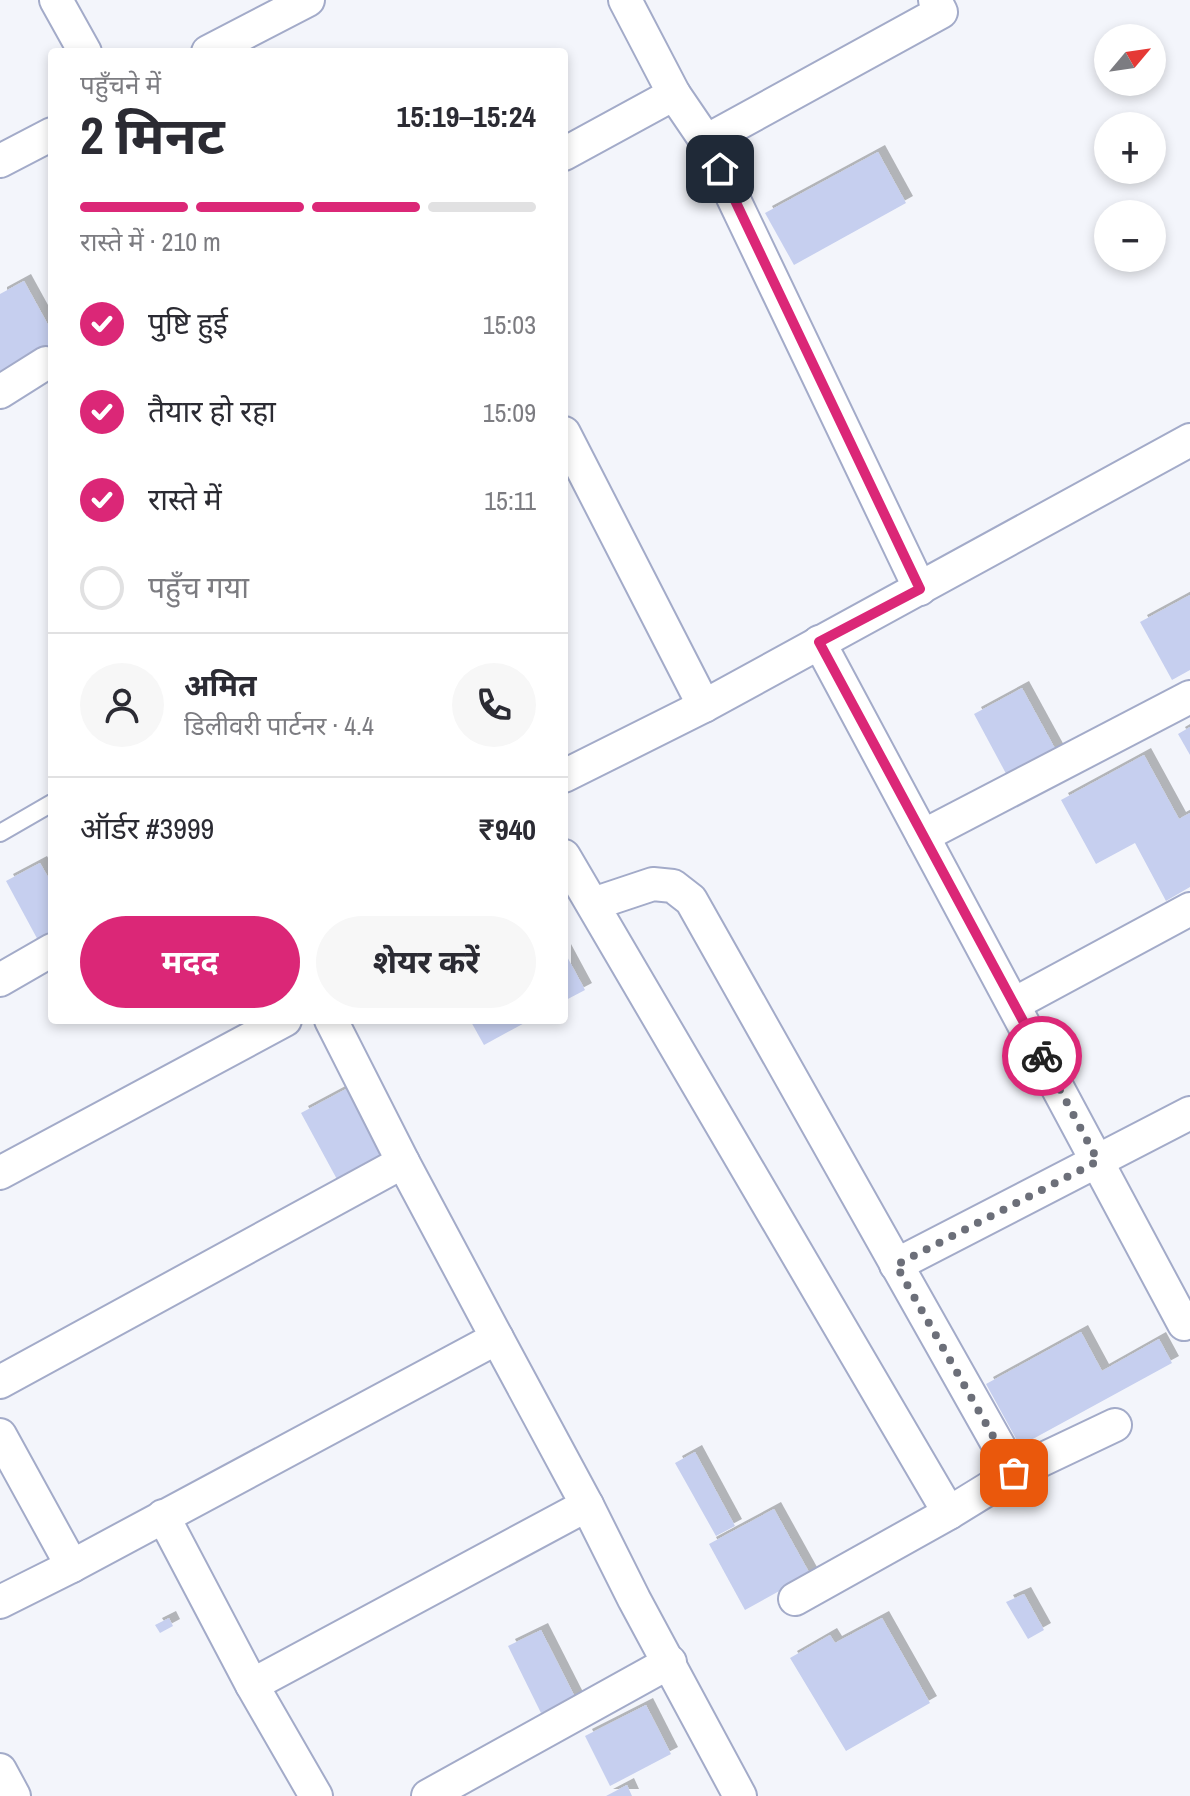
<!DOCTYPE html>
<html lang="hi">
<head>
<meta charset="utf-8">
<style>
  :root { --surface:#fff; --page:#f7f7f7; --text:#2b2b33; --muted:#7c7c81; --line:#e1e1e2; --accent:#db2777 }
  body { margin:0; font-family:"Archivo Narrow","Noto Sans Devanagari",sans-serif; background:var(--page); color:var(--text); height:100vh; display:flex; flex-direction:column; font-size:30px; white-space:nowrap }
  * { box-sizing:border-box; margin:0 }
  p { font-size:26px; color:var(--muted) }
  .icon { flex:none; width:44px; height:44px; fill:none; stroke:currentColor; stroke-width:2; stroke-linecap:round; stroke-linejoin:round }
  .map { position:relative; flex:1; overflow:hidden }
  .drawer { position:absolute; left:48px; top:48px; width:520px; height:976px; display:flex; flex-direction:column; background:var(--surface); border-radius:8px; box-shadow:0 4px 12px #0003 }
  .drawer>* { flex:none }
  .needle { width:52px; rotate:61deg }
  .fabs { position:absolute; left:1094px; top:24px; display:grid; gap:16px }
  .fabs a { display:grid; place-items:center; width:72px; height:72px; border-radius:50%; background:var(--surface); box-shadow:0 4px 12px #0003; font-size:40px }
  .pin { position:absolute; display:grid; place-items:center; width:68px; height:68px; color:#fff; margin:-34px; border-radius:16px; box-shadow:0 4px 12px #0006 }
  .courier { position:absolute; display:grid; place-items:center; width:80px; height:80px; margin:-40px; border:6px solid #db2777; border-radius:50%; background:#fff; color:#222; box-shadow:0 2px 10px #0007 }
  .overview em { font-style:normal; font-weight:700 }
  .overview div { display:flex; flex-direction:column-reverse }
  .overview { display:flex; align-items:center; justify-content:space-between; height:136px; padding:0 32px }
  h1 { font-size:52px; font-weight:700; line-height:60px }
  .bar { display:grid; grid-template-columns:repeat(4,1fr); gap:12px 8px; align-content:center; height:96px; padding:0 32px }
  .bar i { height:10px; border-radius:6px; background:var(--line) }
  .bar .on { background:var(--accent) }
  .bar p { grid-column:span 4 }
  .line { display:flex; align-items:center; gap:20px; padding:0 32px; border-top:2px solid var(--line) }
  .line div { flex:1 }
  .round { display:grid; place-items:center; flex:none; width:84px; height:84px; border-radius:42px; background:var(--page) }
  ol { padding:0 32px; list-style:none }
  li { display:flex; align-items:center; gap:24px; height:88px }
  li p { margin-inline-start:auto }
  li .icon { padding:8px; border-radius:50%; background:var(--accent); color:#fff; stroke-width:4 }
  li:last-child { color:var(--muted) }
  li i { width:44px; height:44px; border:4px solid var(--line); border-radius:50% }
  .button { display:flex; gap:16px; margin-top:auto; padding:16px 32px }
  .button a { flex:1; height:92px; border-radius:48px; background:var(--accent); color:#fff; font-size:32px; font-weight:700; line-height:92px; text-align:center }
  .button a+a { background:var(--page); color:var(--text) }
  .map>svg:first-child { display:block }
  .building { fill:#c6cfef; filter:url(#shadow) }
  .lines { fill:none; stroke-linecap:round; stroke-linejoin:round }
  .service-casing { stroke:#a3abc9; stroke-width:20 }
  .minor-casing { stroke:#a3abc9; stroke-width:36 }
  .service { stroke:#fff; stroke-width:16 }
  .minor { stroke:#fff; stroke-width:32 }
  .done { stroke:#6c6f79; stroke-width:8; stroke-dasharray:0 14.4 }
  .route { stroke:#db2777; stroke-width:10 }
</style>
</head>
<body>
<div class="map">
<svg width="1190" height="1796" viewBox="0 0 1190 1796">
  <defs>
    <filter id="shadow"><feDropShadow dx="7" dy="-7" stdDeviation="0" flood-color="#0004"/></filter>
  </defs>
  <rect width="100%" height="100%" fill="#f3f5fb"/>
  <g class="building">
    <polygon points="878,152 906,203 794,265 765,213"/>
    <polygon points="24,281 52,332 52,349 0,377 0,294"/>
    <polygon points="1190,595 1190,670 1172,680 1140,622"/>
    <polygon points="1022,688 1058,754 1010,781 974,714"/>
    <polygon points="1190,727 1190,755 1178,734"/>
    <polygon points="1144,755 1179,819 1190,813 1190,887 1166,901 1135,843 1096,864 1061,800"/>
    <polygon points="40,863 52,884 52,935 39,942 6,881"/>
    <polygon points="564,951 585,990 564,1001"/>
    <polygon points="470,1020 530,1020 484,1045"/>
    <polygon points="346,1089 385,1159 339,1183 301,1113"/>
    <polygon points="1081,1332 1102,1371 1159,1339 1172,1363 1020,1446 986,1384"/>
    <polygon points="695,1452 735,1526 716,1536 675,1463"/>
    <polygon points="774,1509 810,1574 745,1610 709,1544"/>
    <polygon points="1024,1594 1044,1630 1028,1639 1006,1602"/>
    <polygon points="169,1618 173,1626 160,1633 155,1625"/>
    <polygon points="882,1618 930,1703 846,1751 790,1658 830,1635 835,1643"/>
    <polygon points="541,1630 576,1699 541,1713 508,1646"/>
    <polygon points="646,1705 671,1754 610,1786 585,1736"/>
    <polygon points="627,1785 632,1796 606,1796"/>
  </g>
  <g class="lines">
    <g class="service-casing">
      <polyline id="service" points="0,833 52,803"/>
    </g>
    <g class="minor-casing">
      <g id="minor">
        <polyline points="56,0 85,52"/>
        <polyline points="625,0 674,94"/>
        <polyline points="208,52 308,0"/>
        <polyline points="706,141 920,589"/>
        <polyline points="564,154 674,94 706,141 941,12 935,0"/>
        <polyline points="0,161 52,134"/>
        <polyline points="0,392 46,363"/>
        <polyline points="564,433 704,706"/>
        <polyline points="819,642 1184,1324 1190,1321"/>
        <polyline points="564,776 704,706 1190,440"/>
        <polyline points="923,836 1190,697"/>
        <polyline points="564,856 949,1513 1014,1473 691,900 673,886 653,884 593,904"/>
        <polyline points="0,980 52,950"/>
        <polyline points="1014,1004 1190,909"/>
        <polyline points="0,1173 285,1020"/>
        <polyline points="896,1265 1190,1113"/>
        <polyline points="0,1382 403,1162 331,1020"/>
        <polyline points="0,1435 72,1566"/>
        <polyline points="1014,1473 1115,1425"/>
        <polyline points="587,1505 634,1599 740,1796"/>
        <polyline points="163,1516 252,1685 316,1796"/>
        <polyline points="795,1599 949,1513"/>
        <polyline points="0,1602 72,1566 497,1338 403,1162"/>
        <polyline points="252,1685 587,1505 497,1338"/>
        <polyline points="0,1770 14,1796"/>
        <polyline points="428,1796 670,1662"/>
      </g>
    </g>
    <use href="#service" class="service"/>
    <use href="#minor" class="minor"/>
  </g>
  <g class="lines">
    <polyline class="done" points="1014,1473 896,1265 1098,1161 1042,1056"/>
    <polyline class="route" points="720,169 920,589 819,642 1042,1056"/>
  </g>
</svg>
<div class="fabs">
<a><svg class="needle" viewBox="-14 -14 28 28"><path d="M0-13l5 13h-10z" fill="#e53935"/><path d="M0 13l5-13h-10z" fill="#7c7c81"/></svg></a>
<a>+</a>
<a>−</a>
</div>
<div class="pin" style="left:1014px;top:1473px;background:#ea580c"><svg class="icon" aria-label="bag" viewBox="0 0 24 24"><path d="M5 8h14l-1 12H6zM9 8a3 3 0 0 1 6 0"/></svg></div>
<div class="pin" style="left:720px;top:169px;background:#1f2937"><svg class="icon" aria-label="home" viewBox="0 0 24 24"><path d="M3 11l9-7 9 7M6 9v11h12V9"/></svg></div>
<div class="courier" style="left:1042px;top:1056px"><svg class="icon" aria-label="bike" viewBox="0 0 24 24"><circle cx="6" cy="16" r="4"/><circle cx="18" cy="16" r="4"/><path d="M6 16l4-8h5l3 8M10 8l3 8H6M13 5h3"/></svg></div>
<section class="drawer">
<div class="overview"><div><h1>2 मिनट</h1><p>पहुँचने में</p></div><em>15:19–15:24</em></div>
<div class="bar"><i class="on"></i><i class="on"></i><i class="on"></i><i></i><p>रास्ते में · 210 m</p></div>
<ol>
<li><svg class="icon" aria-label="check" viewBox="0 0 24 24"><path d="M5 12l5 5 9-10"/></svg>पुष्टि हुई<p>15:03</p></li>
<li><svg class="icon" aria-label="check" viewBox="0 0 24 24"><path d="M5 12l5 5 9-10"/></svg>तैयार हो रहा<p>15:09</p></li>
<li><svg class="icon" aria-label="check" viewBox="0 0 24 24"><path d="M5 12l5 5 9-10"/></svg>रास्ते में<p>15:11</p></li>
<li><i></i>पहुँच गया</li>
</ol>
<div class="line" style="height:144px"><a class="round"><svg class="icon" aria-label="person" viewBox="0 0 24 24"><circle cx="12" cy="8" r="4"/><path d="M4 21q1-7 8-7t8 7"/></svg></a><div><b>अमित</b><p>डिलीवरी पार्टनर · 4.4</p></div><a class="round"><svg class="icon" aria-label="phone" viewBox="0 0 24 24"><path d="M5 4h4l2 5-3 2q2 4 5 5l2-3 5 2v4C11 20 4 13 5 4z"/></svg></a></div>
<div class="line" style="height:104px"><div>ऑर्डर #3999</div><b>₹940</b></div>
<div class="button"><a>मदद</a><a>शेयर करें</a></div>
</section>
</div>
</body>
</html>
